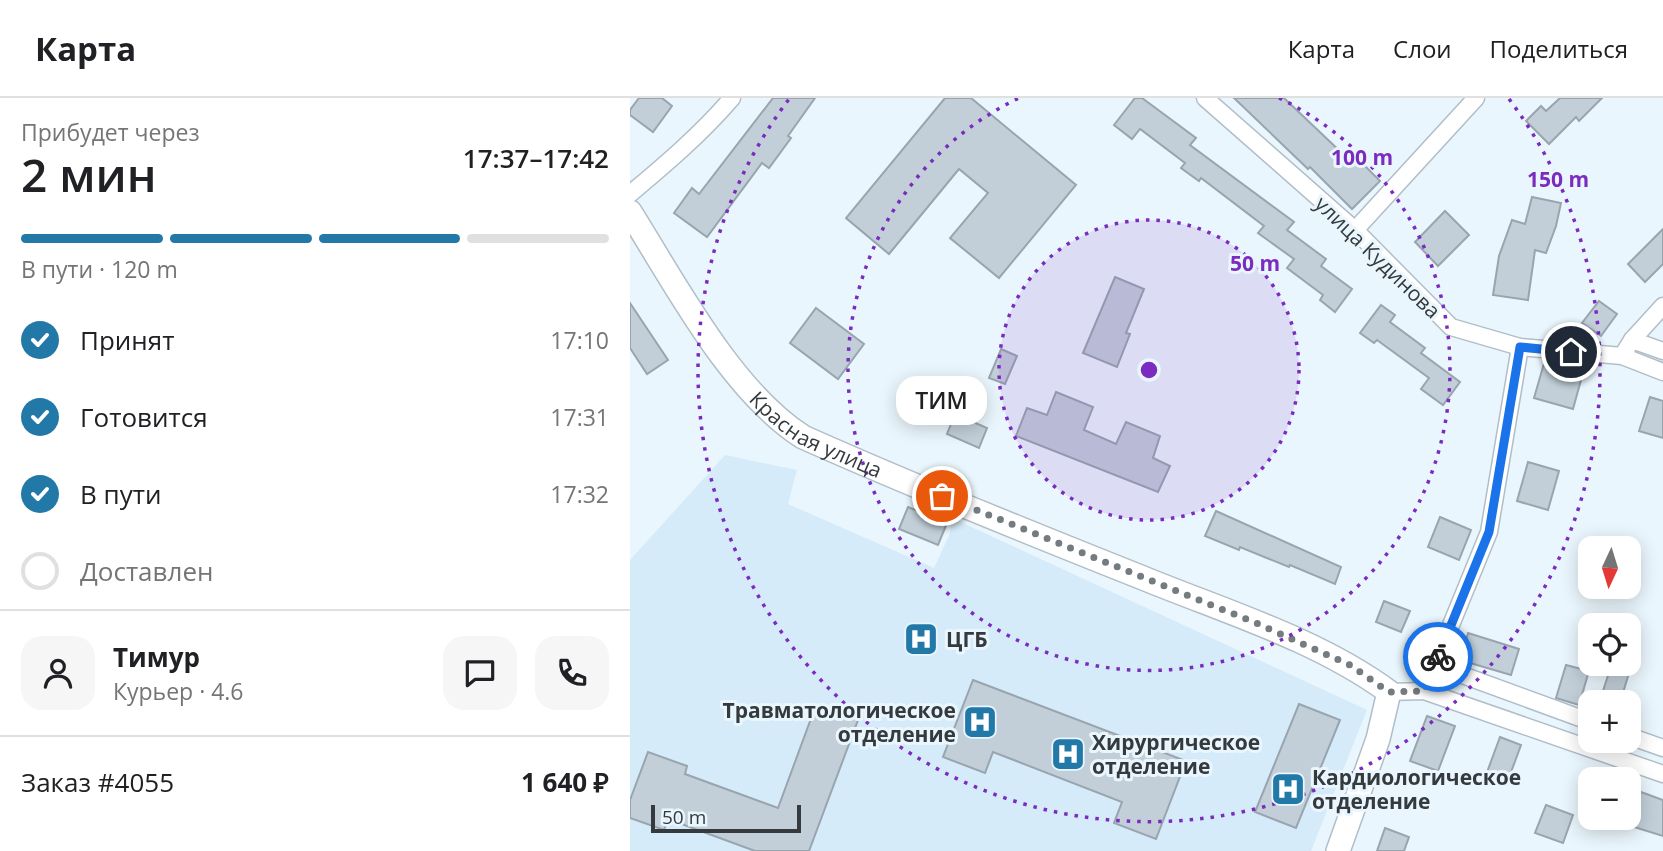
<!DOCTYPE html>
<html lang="ru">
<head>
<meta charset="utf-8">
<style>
  :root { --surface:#fff; --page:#f6f6f6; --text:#202124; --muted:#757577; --line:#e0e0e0; --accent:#2279a8 }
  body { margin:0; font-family:"Open Sans",sans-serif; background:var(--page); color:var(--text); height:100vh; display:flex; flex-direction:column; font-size:26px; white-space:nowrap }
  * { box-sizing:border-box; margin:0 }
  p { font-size:23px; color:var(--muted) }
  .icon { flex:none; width:38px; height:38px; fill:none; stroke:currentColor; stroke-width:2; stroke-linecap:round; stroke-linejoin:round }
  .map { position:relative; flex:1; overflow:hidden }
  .sheet { display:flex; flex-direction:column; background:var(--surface); width:630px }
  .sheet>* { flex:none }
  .needle { width:46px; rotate:184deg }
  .controls { position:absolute; left:948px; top:438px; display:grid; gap:14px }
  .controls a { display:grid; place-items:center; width:63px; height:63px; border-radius:14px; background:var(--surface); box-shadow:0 4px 18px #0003; font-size:35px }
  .scale { position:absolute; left:21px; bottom:18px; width:150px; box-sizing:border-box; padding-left:7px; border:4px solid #343a3d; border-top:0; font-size:19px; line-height:24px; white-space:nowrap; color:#343a3d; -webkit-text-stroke:5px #eaf6fd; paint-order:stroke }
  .pin { position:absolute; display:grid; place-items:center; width:60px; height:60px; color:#fff; margin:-30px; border:4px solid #fff; border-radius:50%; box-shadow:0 2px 7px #0007 }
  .courier { position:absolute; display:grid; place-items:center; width:70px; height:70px; margin:-35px; border:5px solid #1a73e8; border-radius:50%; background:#fff; color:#222; box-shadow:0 2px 9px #0007 }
  .bubble { position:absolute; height:49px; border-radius:21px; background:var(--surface); box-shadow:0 4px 18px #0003; font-size:23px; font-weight:600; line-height:49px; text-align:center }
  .summary em { font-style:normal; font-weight:600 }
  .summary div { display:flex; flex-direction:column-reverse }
  .summary { display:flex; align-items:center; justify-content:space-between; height:119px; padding:0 21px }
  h1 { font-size:46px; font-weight:600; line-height:52px }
  .bar { display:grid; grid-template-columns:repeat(4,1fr); gap:10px 7px; align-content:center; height:84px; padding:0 21px }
  .bar i { height:9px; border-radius:5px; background:var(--line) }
  .bar .current { background:var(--accent) }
  .bar p { grid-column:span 4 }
  .line { display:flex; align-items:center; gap:18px; padding:0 21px; border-top:2px solid var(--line) }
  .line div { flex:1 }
  .round { display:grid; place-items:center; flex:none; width:74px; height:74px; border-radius:21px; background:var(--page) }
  ol { padding:0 21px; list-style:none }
  li { display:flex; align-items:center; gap:21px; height:77px }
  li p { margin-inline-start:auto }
  li .icon { padding:7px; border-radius:50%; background:var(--accent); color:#fff; stroke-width:4 }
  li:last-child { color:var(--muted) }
  li i { width:38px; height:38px; border:4px solid var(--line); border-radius:50% }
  header { display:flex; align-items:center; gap:42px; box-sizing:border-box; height:98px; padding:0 35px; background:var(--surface); border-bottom:2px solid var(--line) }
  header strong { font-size:33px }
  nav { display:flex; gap:38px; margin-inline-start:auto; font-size:24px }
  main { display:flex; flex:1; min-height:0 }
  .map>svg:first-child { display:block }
  .built { fill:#d6ebfa }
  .building { fill:#c2cfd9; stroke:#99a5ae; stroke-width:2 }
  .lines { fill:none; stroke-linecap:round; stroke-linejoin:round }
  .street-casing { stroke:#b1bec8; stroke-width:19 }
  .secondary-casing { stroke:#b1bec8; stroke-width:26 }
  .street { stroke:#fff; stroke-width:16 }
  .secondary { stroke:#fff; stroke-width:23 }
  .done { stroke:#747c80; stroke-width:7; stroke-dasharray:0 12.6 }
  .route { stroke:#1a73e8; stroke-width:9 }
  .ring { fill:none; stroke:#7b2cbf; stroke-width:3.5; stroke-dasharray:3.5 7 }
  .labels { text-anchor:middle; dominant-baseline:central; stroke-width:6; stroke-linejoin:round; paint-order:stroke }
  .street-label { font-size:21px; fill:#343a3d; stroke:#eaf6fd }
  .poi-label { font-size:21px; font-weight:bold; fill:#343a3d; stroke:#eaf6fd; text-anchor:start }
  .centre { fill:#7b2cbf; stroke:#eaf6fd; stroke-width:3.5 }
  .ring-label { font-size:21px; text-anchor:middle; font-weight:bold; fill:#7b2cbf; stroke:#eaf6fd; stroke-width:6; stroke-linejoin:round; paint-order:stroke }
</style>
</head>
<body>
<header>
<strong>Карта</strong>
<nav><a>Карта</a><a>Слои</a><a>Поделиться</a></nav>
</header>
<main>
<section class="sheet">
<div class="summary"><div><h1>2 мин</h1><p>Прибудет через</p></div><em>17:37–17:42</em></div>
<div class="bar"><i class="current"></i><i class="current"></i><i class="current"></i><i></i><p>В пути · 120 m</p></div>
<ol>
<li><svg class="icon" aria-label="check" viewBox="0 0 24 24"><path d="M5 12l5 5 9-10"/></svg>Принят<p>17:10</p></li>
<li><svg class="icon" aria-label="check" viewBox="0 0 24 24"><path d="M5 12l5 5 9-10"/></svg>Готовится<p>17:31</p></li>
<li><svg class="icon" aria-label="check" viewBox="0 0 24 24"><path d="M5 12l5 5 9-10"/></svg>В пути<p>17:32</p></li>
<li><i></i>Доставлен</li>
</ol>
<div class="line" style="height:126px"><a class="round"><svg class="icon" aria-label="person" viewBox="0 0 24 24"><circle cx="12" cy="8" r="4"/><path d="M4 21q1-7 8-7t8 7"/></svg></a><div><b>Тимур</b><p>Курьер · 4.6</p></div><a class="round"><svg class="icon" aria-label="chat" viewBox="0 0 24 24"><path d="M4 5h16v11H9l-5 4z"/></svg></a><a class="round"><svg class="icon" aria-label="phone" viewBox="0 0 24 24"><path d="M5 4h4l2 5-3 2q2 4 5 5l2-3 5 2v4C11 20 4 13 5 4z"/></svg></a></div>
<div class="line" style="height:91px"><div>Заказ #4055</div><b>1 640 ₽</b></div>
</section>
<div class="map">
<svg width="1033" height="753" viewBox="0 0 1033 753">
  <rect width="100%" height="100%" fill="#eaf6fd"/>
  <polygon class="built" points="95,357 167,372 158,406 304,470 320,435 322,420 737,612 681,753 0,753 0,462"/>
  <g class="building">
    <polygon points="9,0 32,0 42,8 23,34 0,17 0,12"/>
    <polygon points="143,0 185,0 158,38 161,40 139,70 132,65 77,139 44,115 62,90 69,96"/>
    <polygon points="315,0 341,0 446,87 369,180 320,140 358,95 329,71 259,156 216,120"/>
    <polygon points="505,0 512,0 566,40 560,47 664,124 657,132 696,161 691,168 722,191 705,214 690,202 693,197 657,170 664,161 628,135 634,128 571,80 569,83 551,70 555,65 510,31 502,41 484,27"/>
    <polygon points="604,0 654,0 714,57 719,52 750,83 722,111 680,69 678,71"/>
    <polygon points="930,0 972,0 949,23 946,19 919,46 896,23 911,8 916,13"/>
    <polygon points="902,99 931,105 926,128 916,155 905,152 898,202 863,197 869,158 882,122 895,126"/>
    <polygon points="815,113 839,137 808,168 785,144"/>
    <polygon points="1033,131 1033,166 1015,184 998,166"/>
    <polygon points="485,179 514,191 496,235 500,236 487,269 453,255"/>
    <polygon points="969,203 987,216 971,238 952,225"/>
    <polygon points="0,205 38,262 17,276 0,250"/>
    <polygon points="751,207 765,217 760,224 795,250 791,255 830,284 813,307 791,291 799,280 747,242 744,245 730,235"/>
    <polygon points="186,210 234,246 208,281 160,245"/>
    <polygon points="371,251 387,258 375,286 359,280"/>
    <polygon points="915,262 954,271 943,311 904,300"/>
    <polygon points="426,294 463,309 454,332 486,346 496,324 530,338 523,360 540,368 528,394 386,338 397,310 417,317"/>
    <polygon points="1020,299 1033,303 1033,340 1009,333"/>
    <polygon points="325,316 357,330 349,350 317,336"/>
    <polygon points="898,364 929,373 918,412 887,403"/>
    <polygon points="278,409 317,425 308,447 269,431"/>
    <polygon points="586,413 711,469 705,486 660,467 659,469 610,449 609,452 575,438"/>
    <polygon points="810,419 841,432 829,462 798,449"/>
    <polygon points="754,503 780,513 771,534 746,524"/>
    <polygon points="838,535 889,551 881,577 830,562"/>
    <polygon points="982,565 1002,565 992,598 973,593"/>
    <polygon points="936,567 959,573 949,607 926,600"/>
    <polygon points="343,582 556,663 526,741 484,725 492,704 363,654 355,675 313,659"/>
    <polygon points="669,606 710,622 666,730 625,714"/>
    <polygon points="186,607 228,622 179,753 125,753 38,721 34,732 0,720 0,702 18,654 57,668 55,676 148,710"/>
    <polygon points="797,618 825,628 808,673 780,663"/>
    <polygon points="870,639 891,647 877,685 856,677"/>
    <polygon points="1011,694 1033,702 1033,738 998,727"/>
    <polygon points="916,707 943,717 933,745 905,735"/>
    <polygon points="755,730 779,739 774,753 747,753"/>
  </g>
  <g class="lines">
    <g class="street-casing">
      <g id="street">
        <polyline points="575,0 725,132 821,229 890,249 992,258 1033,274"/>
        <path d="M0 96C37 65 71 36 102 0"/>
        <polyline points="725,132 846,0"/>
        <polyline points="1002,242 1033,253"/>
        <polyline points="992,258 1002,242 1033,208"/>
        <polyline points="805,567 961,624"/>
        <polyline points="794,593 859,434 890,249"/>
        <polyline points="759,594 794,593 1033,676"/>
        <polyline points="999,638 1033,650"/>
      </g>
    </g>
    <g class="secondary-casing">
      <g id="secondary">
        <path id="s1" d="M0 114C46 187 101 293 173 339 287 390 402 436 518 482 599 515 688 542 759 594L748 641 708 753"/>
      </g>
    </g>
    <use href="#street" class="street"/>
    <use href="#secondary" class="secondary"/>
  </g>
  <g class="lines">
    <polyline class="done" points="312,398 626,525 720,567 759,594 794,593 808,559"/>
    <polyline class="route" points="808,559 859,434 890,249 941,254"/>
  </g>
  <circle cx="519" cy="272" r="150" fill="#7b2cbf" fill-opacity=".12"/>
  <g class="ring">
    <circle cx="519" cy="272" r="150"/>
    <path d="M649 0A301 301 0 1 1 389 0"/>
    <path d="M879 1A451 451 0 1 1 159 1"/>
  </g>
  <defs>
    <g id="hospital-square" transform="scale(1.75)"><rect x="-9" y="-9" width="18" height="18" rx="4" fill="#2279a8" stroke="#eaf6fd"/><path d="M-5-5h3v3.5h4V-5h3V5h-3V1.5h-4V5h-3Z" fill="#fff"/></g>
  </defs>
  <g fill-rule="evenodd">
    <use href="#hospital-square" x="291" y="541"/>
    <use href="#hospital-square" x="350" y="624"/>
    <use href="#hospital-square" x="438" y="656"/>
    <use href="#hospital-square" x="658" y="691"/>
  </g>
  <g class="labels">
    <g class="street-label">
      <text transform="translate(748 159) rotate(44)">улица Кудинова</text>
      <text stroke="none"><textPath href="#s1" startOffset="296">Красная улица</textPath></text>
    </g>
    <g class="poi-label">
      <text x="316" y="541">ЦГБ</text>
      <text x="326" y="612" text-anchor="end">Травматологическое<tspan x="326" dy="24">отделение</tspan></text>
      <text x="462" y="644">Хирургическое<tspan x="462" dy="24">отделение</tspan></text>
      <text x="682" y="679">Кардиологическое<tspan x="682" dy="24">отделение</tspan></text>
    </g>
  </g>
  <circle cx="519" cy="272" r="10" class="centre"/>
  <g class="ring-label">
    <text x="732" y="67">100 m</text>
    <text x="928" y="89">150 m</text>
    <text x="625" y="173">50 m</text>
  </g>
</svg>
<div class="controls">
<a><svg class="needle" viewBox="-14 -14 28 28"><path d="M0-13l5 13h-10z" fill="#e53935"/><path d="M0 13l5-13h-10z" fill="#757577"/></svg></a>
<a><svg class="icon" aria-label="locate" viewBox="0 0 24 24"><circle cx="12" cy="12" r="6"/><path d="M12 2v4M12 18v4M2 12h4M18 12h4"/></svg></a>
<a>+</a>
<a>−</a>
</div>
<div class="scale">50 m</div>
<div class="pin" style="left:312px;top:398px;background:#ea580c"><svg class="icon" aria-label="bag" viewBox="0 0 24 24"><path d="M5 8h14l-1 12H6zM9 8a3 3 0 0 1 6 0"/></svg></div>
<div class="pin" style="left:941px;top:254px;background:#1f2937"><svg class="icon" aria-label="home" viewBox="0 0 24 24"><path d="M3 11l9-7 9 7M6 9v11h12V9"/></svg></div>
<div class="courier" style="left:808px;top:559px"><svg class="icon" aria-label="bike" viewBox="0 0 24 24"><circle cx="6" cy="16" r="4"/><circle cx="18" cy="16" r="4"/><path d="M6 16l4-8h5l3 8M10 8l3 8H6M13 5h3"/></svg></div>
<div class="bubble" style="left:266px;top:278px;width:91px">ТИМ</div>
</div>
</main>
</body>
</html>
